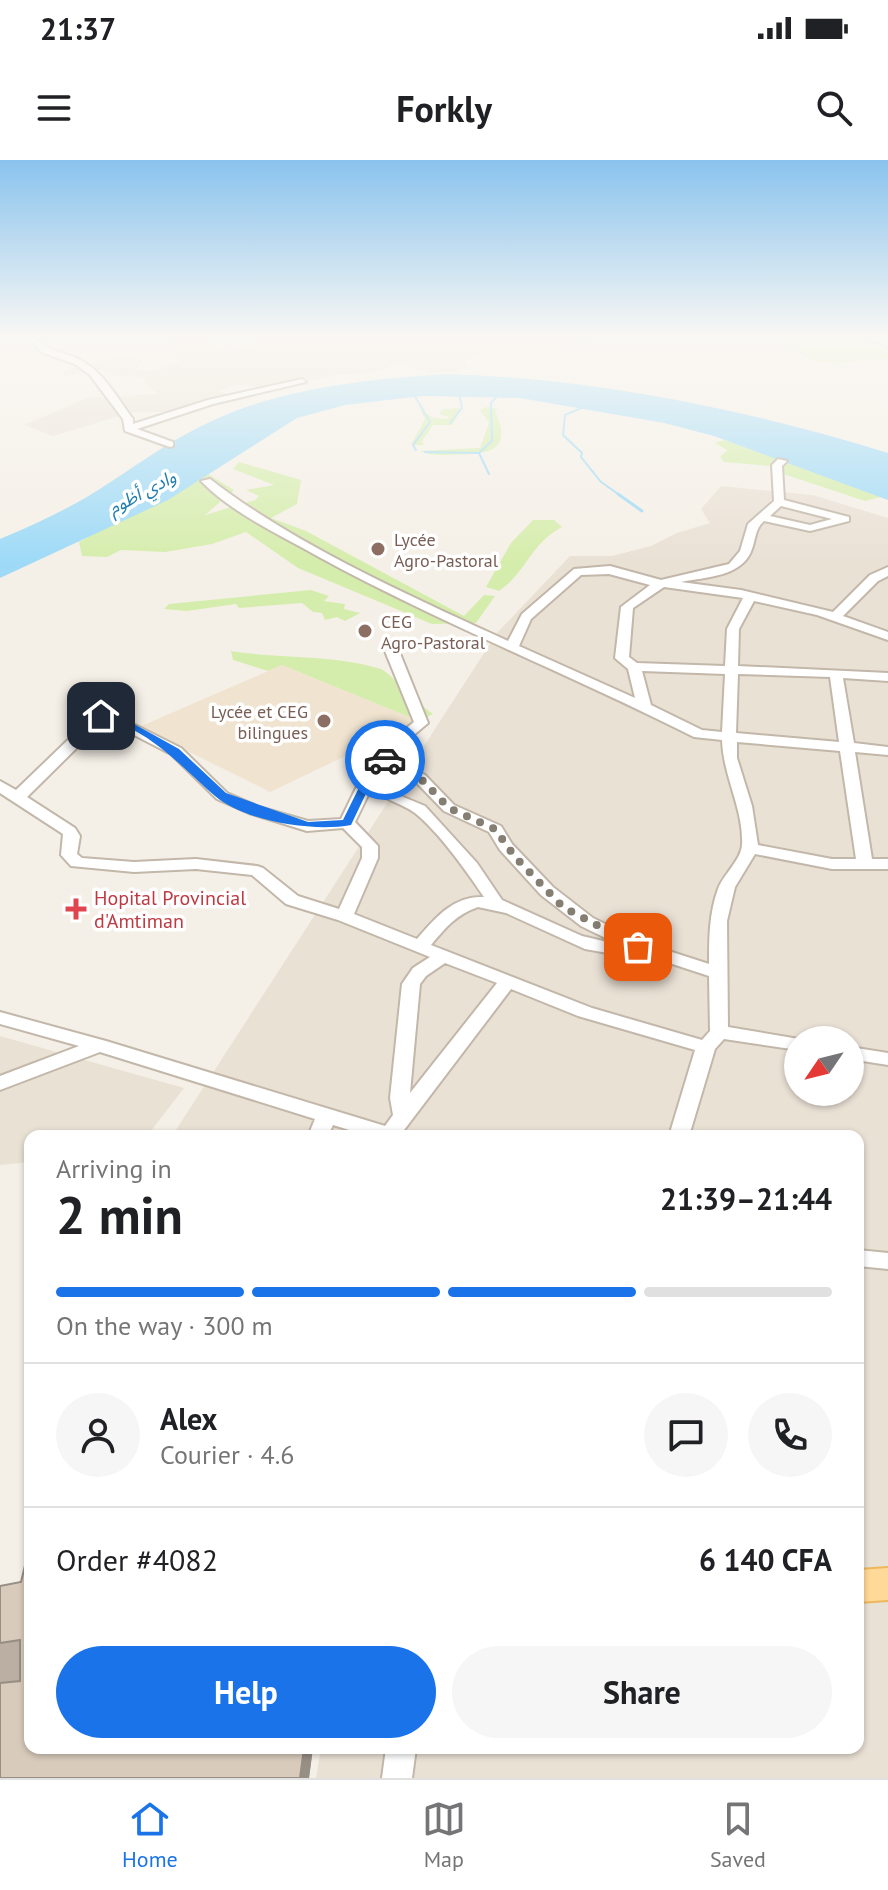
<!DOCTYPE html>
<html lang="en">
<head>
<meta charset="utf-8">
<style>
  :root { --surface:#fff; --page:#f6f6f6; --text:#202124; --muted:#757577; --line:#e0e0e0; --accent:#1a73e8 }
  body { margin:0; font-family:"PT Sans","Noto Sans Arabic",sans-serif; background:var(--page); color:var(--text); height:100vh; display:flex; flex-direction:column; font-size:30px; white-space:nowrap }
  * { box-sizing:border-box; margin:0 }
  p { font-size:26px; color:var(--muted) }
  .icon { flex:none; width:44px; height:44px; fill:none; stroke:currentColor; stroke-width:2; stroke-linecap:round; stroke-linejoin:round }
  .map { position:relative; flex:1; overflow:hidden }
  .sheet { position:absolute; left:24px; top:970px; width:840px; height:624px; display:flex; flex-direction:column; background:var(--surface); border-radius:16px; box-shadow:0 2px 6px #0004 }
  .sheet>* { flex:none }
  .needle { width:52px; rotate:235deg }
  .controls { position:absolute; left:784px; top:866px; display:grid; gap:16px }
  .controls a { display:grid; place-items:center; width:80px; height:80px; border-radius:50%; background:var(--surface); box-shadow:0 2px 6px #0004; font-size:40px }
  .pin { position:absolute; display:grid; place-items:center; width:68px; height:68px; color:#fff; margin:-34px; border-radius:16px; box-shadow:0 4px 12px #0006 }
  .courier { position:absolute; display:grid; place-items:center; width:80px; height:80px; margin:-40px; border:6px solid #1a73e8; border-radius:50%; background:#fff; color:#222; box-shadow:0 2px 10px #0007 }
  .summary em { font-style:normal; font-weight:700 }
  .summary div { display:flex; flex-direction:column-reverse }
  .summary { display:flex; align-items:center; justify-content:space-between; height:136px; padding:0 32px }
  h1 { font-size:52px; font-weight:700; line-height:60px }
  .bar { display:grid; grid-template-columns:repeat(4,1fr); gap:12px 8px; align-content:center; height:96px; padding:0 32px }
  .bar i { height:10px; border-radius:6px; background:var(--line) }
  .bar .active { background:var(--accent) }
  .bar p { grid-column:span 4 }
  .line { display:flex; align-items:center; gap:20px; padding:0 32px; border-top:2px solid var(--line) }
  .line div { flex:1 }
  .round { display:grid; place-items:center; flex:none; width:84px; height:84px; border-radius:42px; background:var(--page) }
  .cta { display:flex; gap:16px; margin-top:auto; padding:16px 32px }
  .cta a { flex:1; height:92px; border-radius:48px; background:var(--accent); color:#fff; font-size:32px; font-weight:700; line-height:92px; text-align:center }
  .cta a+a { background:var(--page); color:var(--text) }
  .status { display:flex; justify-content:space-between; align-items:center; height:56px; padding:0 40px; background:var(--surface); direction:ltr }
  .status svg { height:22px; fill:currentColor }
  header { display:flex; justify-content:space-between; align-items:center; height:104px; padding:0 32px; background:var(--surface); font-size:36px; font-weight:700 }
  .menu { display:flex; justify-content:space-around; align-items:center; height:112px; border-top:2px solid var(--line); background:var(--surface); font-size:22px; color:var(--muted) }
  .menu a { display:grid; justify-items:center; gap:4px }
  .menu .active { color:var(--accent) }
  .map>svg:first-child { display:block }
  .residential { fill:#eae1d5; fill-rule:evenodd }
  .education { fill:#f0e4d0 }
  .green { fill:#d5edac }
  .water { fill:#9edaf7 }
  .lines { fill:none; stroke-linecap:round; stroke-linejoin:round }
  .stream-far1 { stroke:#9edaf7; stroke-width:2 }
  .stream { stroke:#9edaf7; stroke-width:3 }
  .minor-casing { stroke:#c2b7a9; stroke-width:4 }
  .major-casing { stroke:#efb75b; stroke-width:4 }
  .minor { fill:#fff; fill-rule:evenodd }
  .major { fill:#ffd997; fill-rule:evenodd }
  .wall { fill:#baafa2 }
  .shaded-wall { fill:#978e84 }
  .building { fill:#d8cbbc; stroke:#978e84; stroke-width:2 }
  .route { fill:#1a73e8 }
  .done { stroke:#857e73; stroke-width:8; stroke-dasharray:0 14.4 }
  .education-dot { fill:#8d6e63; stroke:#fff; stroke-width:3 }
  .health-dot { fill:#e0444e; stroke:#fff; stroke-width:3 }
  .labels { text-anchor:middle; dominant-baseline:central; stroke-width:7; stroke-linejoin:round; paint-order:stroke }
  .far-water-label { font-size:18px; font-style:italic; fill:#217eae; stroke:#fff }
  .far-education-label { font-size:18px; fill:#785e54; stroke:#fff; text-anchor:start }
  .health-label { font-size:20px; fill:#be3a42; stroke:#fff; text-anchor:start }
</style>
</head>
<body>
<div class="status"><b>21:37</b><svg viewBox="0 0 49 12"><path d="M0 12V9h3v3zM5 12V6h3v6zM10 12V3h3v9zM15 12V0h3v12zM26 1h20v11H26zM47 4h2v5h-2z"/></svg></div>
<header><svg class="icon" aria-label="menu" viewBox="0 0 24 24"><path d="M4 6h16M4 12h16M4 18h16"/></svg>Forkly<svg class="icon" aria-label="search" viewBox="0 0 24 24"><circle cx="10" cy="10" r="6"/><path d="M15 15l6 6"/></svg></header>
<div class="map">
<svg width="888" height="1618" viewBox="0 0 888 1618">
  <rect width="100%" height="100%" fill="#f5f0e7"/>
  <g class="residential">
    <polygon points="126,176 194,176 230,192 270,176 594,176 587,187 488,191 463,202 467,207 456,211 433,213 399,203 371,213 338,215 261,231 247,224 233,226 219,231 232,238 189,252 133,252 53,276 24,265 87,238 158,234 144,222 146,217 115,216 101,210 62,216 68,209 128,195 143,201 135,210 154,211 181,201 165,180"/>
    <path d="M721 326 813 335 888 358V1618H316L321 1588H858V976H172L497 473 570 396H612L651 386 677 373 710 363 701 349ZM798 880H850V932H798Z"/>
    <polygon points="0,876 184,928 147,976 30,976 30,1002 0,1005"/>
  </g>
  <polygon class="education" points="282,505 419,561 270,632 139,567"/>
  <g class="green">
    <polygon points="776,176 888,176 888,198 839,203 813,201 776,180"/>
    <path d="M487 247 498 249 495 251C517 299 477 293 446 295 436 295 429 295 420 291L480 288 489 263 480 250Z"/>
    <polygon points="462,248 452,265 433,265 422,281 424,285 411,285 425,259 420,250 434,258 447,259 449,257 439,254 443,249"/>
    <polygon points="724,280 778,299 769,306 724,302 720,297 727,290 715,283"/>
    <polygon points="239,302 301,320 297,344 271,358 306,371 464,456 484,435 495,436 476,463 432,464 298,408 246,372 212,384 165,392 121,390 107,397 82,396 79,382 208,314 234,330 205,355 255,340 259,336 246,330 274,325 233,309"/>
    <polygon points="789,303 881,337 865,341 780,313 779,305"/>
    <path d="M533 360H554L562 367C529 385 527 412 499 431L486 427 511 383Z"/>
    <polygon points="311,430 329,436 324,441 345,444 344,449 360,453 345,461 337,457 325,460 322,453 313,452 302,443 239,448 236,444 187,451 164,449 169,444"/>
    <path d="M231 491C280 499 333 494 381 509 389 512 419 545 433 554L419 561 282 505 268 511 233 500Z"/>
  </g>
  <path class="water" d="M448 214C598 219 745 249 888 293V340L714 276 664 263 520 238 423 236 345 245 297 258 168 340 0 418V379C38 363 75 346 109 323 144 300 176 277 214 260 286 227 371 219 448 214Z"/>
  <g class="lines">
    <g class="stream-far1">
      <polyline points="413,233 430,262 413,285 416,290"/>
      <polyline points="586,246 565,255 563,275 582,293 581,297 601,322 621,336"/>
      <polyline points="450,263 462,248 459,232"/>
      <polyline points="425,292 479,293"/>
      <polyline points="489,314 479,293 492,281 491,243 499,234"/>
    </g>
    <polyline class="stream" points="618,334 642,351"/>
    <g class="minor-casing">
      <g id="minor">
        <polygon points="861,176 874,176 888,181 888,186"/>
        <path d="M31 179H37C50 193 67 192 82 201 104 213 118 239 133 259V264L208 240 302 219 306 222 213 244 137 269 173 282V286L170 287 125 271 123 259 90 215 75 204 41 192Z"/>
        <path d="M778 299 787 301 782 306 784 340 849 357V361L810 371 764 361C755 369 756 378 752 389 743 417 705 417 681 422L741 430 833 452 870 415 888 407V416L878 421 843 456 888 472V480L817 455 754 441 739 469 738 506 888 513V521L843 518 854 583 888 587V595L855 592 872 699H888V709H832L755 694 735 727 727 761 728 867 805 880H798V890L724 879 715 889 689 976H669L695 890 578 856 511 829 401 974 402 976H369L333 965 328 976H308L315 959 100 892 0 930V916L79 886 0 864V852L106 881 385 966 393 955 390 938 402 824 413 808 430 797 338 760 286 744 252 715 196 709 134 712 71 706 61 695 63 674 0 633V621L16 630 96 553 107 551 181 588 227 633 259 647 308 661 341 659 360 620 358 618 374 594 414 562 385 491 392 487 399 491 428 563 389 596 425 615 454 645 501 666 512 684 553 727 593 758 644 783 709 804C709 778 709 754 718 729 723 715 741 700 742 685 744 650 723 616 722 580L694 577C569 514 442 464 319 397 280 375 232 353 201 321L210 319C295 385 410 436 508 481L522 454 574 409 610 406 661 420 729 404 740 391 748 364 774 341 772 305ZM781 346 832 359 810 365 770 356ZM609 414 650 425 621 447 615 498 628 509 635 538 519 486 531 459 581 415ZM664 427 743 438 727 469 725 506 637 503 629 497 633 448ZM642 511 725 514 722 572 702 570 651 545ZM738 514 830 517 839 582 736 573ZM105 560 171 594 217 639 249 653 307 671 343 668 362 687V698L339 749 298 736 263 708 257 706 196 699 134 702 82 698 77 694 80 676 75 668 27 637ZM737 582 840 591 856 699H832L758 685 752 646 737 598ZM383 605 415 621 444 651 489 672 500 690 541 735 581 766 620 785 582 776 502 740 477 703 425 646 396 634 376 618ZM371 629C385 640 403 644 415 653 439 672 467 712 484 737 454 735 435 758 417 779L354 754 378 698V686L355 662ZM478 747 506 753 585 789 630 797 645 795 709 816 710 871 702 880 592 848 431 785C445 768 457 754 478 747ZM445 803 497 823 410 933 420 824 426 816Z"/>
        <polygon points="850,887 888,893 888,905 850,899"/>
        <polygon points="858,1090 888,1093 888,1109 858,1106"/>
        <polygon points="386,1588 416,1588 412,1618 382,1618"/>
      </g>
    </g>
    <g class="major-casing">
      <polygon id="major" points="888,1408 888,1440 858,1442 858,1410"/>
    </g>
    <use href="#minor" class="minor"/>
    <use href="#major" class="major"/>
  </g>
  <polygon class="wall" points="0,1426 313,1588 309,1618 0,1618"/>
  <polygon class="shaded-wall" points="304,1588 313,1588 309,1618 300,1618"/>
  <polygon class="building" points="30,1385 30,1588 304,1588 300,1618 0,1618 0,1523 20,1521 20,1480 0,1483 0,1426 21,1422"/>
  <linearGradient id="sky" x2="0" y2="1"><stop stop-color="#8ac3ee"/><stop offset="0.44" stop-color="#faf8f4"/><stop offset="1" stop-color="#faf8f4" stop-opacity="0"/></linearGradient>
  <rect width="888" height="403" fill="url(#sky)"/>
  <path class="route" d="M101 553 116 554 179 589 226 633 308 662 343 660 375 595 391 600 381 602 351 665C313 672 246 662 215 636 179 605 147 566 98 558Z"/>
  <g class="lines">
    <polyline class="done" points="385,600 420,618 449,648 495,669 515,697 563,747 638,787"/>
  </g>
  <g class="education-dot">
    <circle cx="378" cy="389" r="8"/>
    <circle cx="365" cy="471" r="8"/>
    <circle cx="324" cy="561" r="8"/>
  </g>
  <path class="health-dot" d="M72 737h8v8h8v8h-8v8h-8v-8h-8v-8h8z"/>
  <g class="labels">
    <g class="far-water-label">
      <text transform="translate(142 332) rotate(-28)">وادي أظوم</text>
    </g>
    <g class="far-education-label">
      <text x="394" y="379">Lycée<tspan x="394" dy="21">Agro-Pastoral</tspan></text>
      <text x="381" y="461">CEG<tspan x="381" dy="21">Agro-Pastoral</tspan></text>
      <text x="308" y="551" text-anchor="end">Lycée et CEG<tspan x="308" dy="21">bilingues</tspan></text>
    </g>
    <g class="health-label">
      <text x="94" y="738">Hopital Provincial<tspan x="94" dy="23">d'Amtiman</tspan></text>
    </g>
  </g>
</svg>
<div class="controls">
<a><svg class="needle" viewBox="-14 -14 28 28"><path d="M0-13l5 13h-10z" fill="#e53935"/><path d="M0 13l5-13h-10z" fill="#757577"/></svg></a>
</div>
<div class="pin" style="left:638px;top:787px;background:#ea580c"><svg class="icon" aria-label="bag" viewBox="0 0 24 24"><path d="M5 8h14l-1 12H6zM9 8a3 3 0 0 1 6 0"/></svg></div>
<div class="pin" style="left:101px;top:556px;background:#1f2937"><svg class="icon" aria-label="home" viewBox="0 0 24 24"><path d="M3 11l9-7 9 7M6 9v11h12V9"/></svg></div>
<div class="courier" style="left:385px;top:600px"><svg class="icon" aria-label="car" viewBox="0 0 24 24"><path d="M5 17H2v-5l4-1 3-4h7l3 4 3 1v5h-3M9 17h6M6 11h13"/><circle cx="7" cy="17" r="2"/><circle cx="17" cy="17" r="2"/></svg></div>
<section class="sheet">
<div class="summary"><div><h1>2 min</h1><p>Arriving in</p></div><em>21:39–21:44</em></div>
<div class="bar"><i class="active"></i><i class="active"></i><i class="active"></i><i></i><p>On the way · 300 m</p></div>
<div class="line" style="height:144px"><a class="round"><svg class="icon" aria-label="person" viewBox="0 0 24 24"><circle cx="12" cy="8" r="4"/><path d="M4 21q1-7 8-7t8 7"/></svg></a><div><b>Alex</b><p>Courier · 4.6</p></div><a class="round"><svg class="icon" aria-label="chat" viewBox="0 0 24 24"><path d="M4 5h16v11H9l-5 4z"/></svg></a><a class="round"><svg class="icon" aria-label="phone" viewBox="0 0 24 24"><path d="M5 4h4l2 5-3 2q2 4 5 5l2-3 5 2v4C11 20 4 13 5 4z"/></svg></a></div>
<div class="line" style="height:104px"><div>Order #4082</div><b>6 140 CFA</b></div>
<div class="cta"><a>Help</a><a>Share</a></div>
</section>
</div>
<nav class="menu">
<a class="active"><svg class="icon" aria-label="home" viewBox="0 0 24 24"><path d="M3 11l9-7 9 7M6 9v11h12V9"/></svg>Home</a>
<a><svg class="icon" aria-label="map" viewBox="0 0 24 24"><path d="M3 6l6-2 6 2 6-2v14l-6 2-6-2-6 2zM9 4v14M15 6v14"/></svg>Map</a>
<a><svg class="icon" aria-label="saved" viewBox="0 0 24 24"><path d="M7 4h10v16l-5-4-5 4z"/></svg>Saved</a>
</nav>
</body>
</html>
